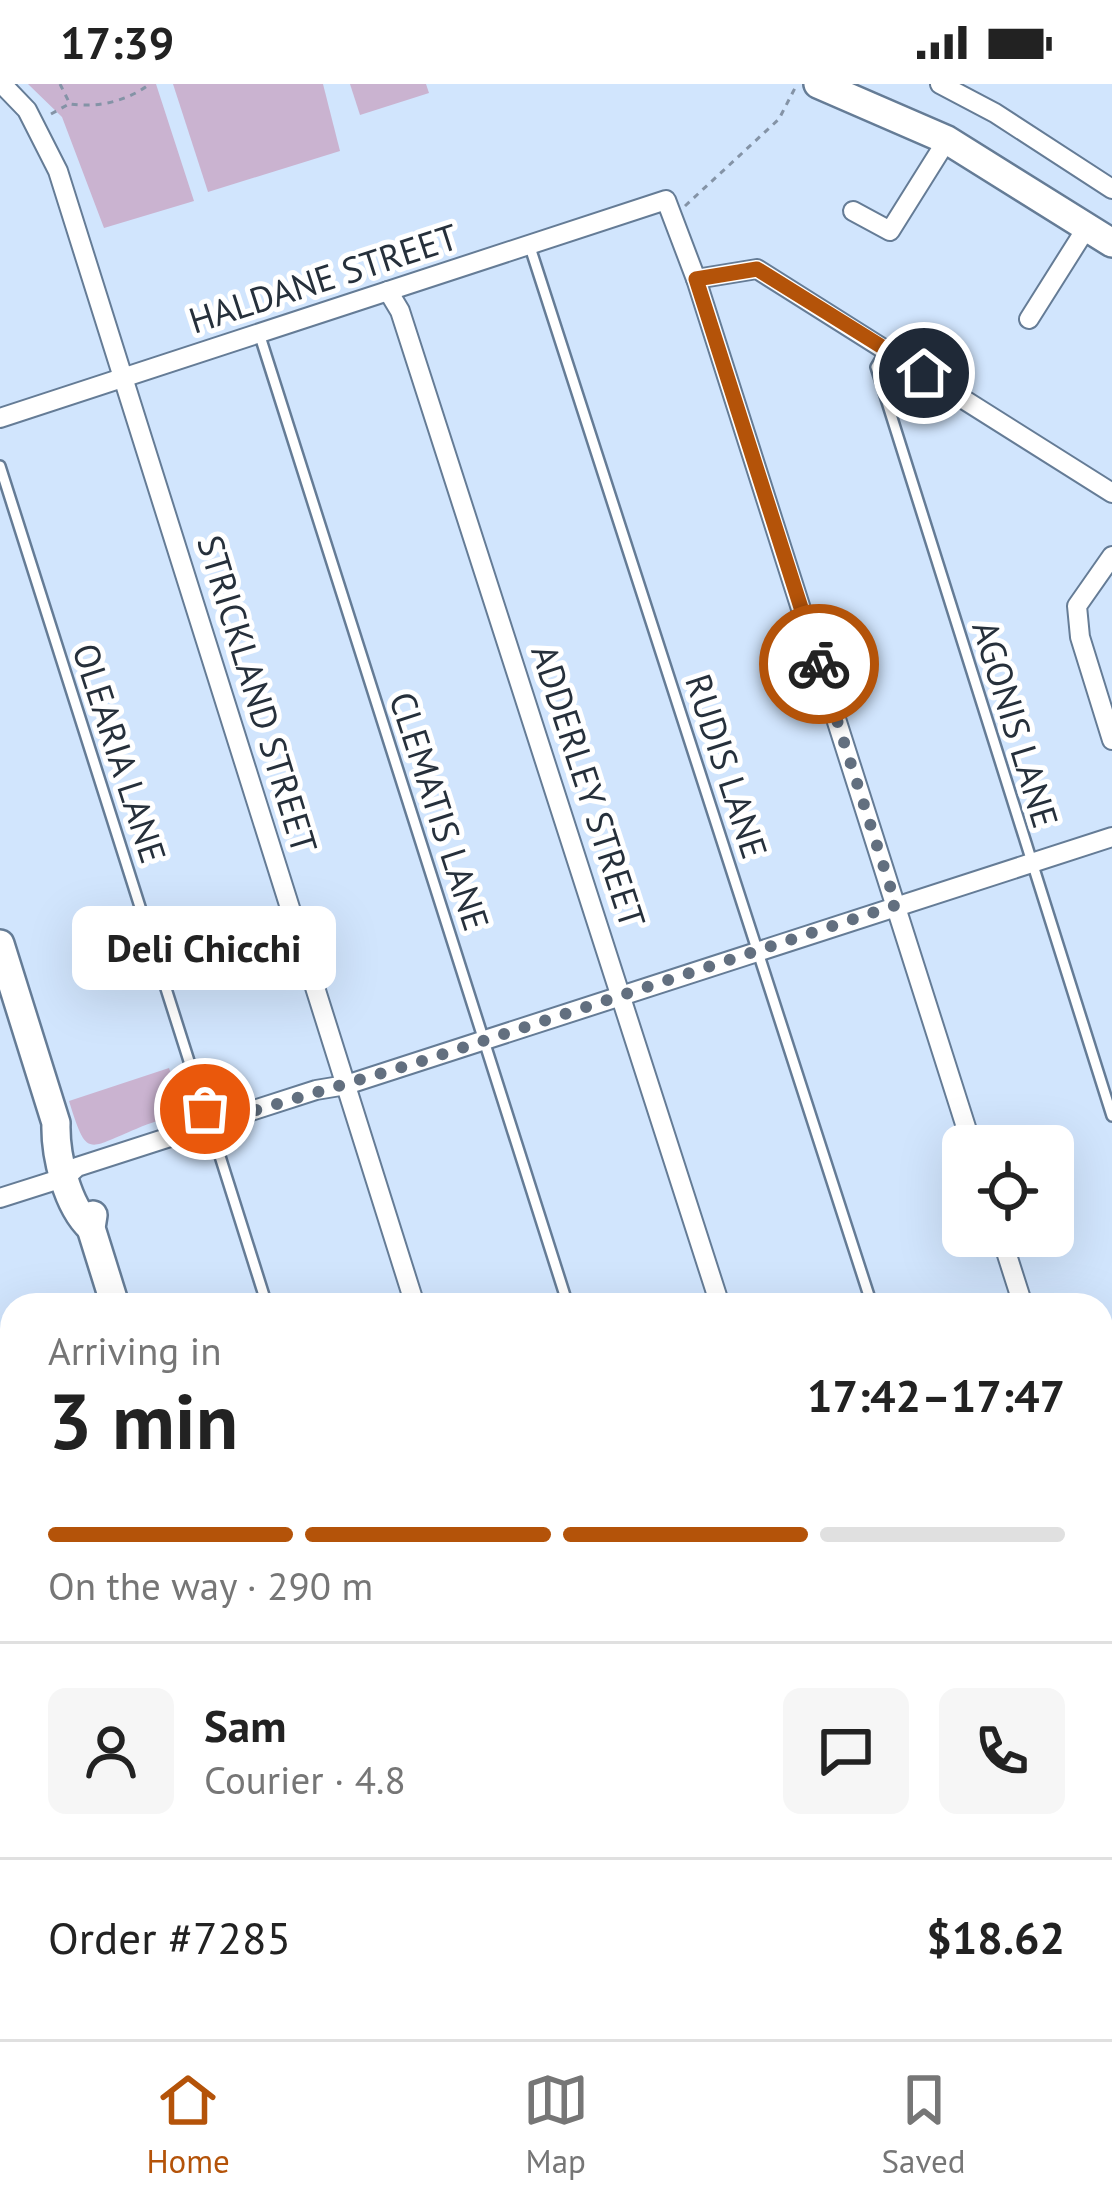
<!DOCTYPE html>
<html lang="en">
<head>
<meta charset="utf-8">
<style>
  :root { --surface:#fff; --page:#f6f6f6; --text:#222; --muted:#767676; --line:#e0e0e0; --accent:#b45309 }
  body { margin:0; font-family:"PT Sans",sans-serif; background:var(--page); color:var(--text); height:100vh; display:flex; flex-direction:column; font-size:45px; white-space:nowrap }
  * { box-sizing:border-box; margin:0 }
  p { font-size:39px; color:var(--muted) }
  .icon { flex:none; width:66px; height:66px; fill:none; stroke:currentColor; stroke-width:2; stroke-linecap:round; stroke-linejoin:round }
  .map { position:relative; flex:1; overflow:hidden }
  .panel { position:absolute; left:0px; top:1209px; width:1113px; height:747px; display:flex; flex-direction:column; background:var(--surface); border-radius:36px 36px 0 0; box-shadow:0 12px 48px #0002 }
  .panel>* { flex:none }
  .fabs { position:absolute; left:942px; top:1041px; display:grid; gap:24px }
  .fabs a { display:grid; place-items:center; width:132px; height:132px; border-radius:18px; background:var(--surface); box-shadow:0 12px 48px #0002; font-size:60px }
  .pin { position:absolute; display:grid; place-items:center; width:102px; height:102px; color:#fff; margin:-51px; border:6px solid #fff; border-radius:50%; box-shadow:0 3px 12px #0007 }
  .courier { position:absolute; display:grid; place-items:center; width:120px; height:120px; margin:-60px; border:9px solid #b45309; border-radius:50%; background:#fff; color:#222; box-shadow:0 3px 15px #0007 }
  .bubble { position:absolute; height:84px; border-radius:18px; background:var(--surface); box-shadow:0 12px 48px #0002; font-size:39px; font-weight:700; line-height:84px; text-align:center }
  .head em { font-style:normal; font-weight:700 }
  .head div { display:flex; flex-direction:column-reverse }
  .head { display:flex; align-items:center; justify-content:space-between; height:204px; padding:0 48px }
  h1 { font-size:78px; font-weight:700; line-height:90px }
  .bar { display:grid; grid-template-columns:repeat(4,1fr); gap:18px 12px; align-content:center; height:144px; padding:0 48px }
  .bar i { height:15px; border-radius:9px; background:var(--line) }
  .bar .active { background:var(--accent) }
  .bar p { grid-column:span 4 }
  .line { display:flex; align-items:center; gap:30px; padding:0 48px; border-top:3px solid var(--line) }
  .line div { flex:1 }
  .round { display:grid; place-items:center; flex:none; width:126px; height:126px; border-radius:18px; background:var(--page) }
  .status { display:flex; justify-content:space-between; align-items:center; height:84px; padding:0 60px; background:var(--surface); direction:ltr }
  .status svg { height:33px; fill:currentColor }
  .tabs { display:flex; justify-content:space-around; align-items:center; height:168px; border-top:3px solid var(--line); background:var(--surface); font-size:33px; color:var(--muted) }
  .tabs a { display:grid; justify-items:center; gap:6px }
  .tabs .active { color:var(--accent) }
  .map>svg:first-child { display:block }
  .green { fill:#cab3d0 }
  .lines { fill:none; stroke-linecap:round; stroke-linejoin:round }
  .lane-casing { stroke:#657c96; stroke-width:14 }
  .street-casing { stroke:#657c96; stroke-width:22 }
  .secondary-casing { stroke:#657c96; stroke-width:32 }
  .primary-casing { stroke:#8f92b5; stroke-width:34 }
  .path { stroke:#8493a6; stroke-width:3; stroke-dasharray:6 6; stroke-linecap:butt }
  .lane { stroke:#fff; stroke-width:9 }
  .street { stroke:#fff; stroke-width:18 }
  .secondary { stroke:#fff; stroke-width:27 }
  .primary { stroke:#deddfa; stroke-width:30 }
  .done { stroke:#626f7f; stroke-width:12; stroke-dasharray:0 21.6 }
  .route { stroke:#b45309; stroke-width:15 }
  .labels { text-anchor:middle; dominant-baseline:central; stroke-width:10; stroke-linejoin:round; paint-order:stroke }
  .street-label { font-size:36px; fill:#26303b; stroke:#fff }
</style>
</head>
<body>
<div class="status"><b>17:39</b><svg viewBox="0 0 49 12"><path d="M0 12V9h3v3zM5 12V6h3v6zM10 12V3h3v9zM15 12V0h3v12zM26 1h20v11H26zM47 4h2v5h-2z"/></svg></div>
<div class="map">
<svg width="1112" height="1955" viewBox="0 0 1112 1955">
  <rect width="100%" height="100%" fill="#d1e5fd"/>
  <g class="green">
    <polygon points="28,0 156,0 194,117 104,144 62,33"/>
    <polygon points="173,0 323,0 340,67 208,108"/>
    <polygon points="350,0 426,0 429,9 360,31"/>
    <path d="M169 984 184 1028C168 1034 151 1038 136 1045 87 1065 87 1075 69 1017Z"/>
    <polygon points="1112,1699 1112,1955 887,1955 905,1944 1101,1944 1101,1711"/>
  </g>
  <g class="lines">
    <g class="lane-casing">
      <g id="lane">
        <polyline points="529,160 872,1221"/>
        <polyline points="259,249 568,1221"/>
        <polyline points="886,266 876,283 1112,1032"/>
        <polyline points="0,382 209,1040"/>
        <polyline points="213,1050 267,1221"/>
        <polyline points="0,1343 12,1381"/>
        <polyline points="103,1955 119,1944"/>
      </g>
    </g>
    <g class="street-casing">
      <g id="street">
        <polyline points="2,0 27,26 58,87 415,1221"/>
        <polyline points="940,0 995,29 1112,105"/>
        <polyline points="853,127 890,147 947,56"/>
        <polyline points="696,195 757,185 1112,409"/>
        <polyline points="388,207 400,227 720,1221"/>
        <polyline points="1029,235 1087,143"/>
        <polyline points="0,334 666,116 696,195 972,1062"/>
        <polyline points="1112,472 1077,522 1080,553 1112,656"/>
        <polyline points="0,1114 66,1093 77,1083 316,1006 346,1001 1112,753"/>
        <polyline points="1001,1152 1023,1221"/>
        <polyline points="1101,1338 1112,1335"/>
        <polyline points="1101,1470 1112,1505"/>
        <polyline points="0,1815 12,1854"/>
        <polyline points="40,1944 43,1955"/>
        <polyline points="647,1944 650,1955"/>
      </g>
    </g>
    <g class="secondary-casing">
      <g id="secondary">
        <polyline points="818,0 947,56 1112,159"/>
        <path d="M0 860 56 1039C55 1071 67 1122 91 1144"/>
        <polyline points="93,1131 91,1144 115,1221"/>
        <polyline points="335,1944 339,1955"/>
        <polyline points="358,1944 362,1955"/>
      </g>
    </g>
    <g class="primary-casing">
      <g id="primary">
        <polyline points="1101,1677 1112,1663"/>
        <polyline points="458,1955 492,1944"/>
        <polyline points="505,1955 538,1944"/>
      </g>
    </g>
    <g class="path">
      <path d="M60 0 70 20C99 24 127 17 150 0"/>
      <polyline points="51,30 69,20"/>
      <polyline points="685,122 779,35 795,4"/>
      <polyline points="1101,1767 1112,1770"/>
      <polyline points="1101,1882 1112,1874"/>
      <polyline points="973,1955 994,1944"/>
      <polyline points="1105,1955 1112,1950"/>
    </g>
    <use href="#lane" class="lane"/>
    <use href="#street" class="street"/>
    <use href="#secondary" class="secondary"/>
    <use href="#primary" class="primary"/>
  </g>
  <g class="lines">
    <polyline class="done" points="205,1025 209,1040 416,979 896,821 819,580"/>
    <polyline class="route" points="819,580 696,195 757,185 924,289"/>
  </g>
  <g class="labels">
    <g class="street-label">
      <text transform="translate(323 194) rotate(-18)">HALDANE STREET</text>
      <text transform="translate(258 610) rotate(73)">STRICKLAND STREET</text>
      <text transform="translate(1016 640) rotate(73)">AGONIS LANE</text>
      <text transform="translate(120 669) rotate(72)">OLEARIA LANE</text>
      <text transform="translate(727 682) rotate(72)">RUDIS LANE</text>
      <text transform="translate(589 702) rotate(72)">ADDERLEY STREET</text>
      <text transform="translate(440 727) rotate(72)">CLEMATIS LANE</text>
    </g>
  </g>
</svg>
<div class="fabs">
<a><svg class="icon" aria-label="locate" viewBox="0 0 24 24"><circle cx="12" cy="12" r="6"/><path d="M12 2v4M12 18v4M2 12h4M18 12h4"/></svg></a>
</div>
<div class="pin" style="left:205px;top:1025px;background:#ea580c"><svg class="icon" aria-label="bag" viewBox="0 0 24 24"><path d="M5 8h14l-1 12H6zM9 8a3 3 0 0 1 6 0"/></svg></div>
<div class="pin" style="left:924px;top:289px;background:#1f2937"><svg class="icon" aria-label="home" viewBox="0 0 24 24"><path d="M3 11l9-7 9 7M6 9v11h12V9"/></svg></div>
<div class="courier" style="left:819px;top:580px"><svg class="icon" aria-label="bike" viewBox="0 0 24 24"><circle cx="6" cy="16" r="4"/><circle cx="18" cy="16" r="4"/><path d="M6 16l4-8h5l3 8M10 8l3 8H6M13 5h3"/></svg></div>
<div class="bubble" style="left:72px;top:822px;width:264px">Deli Chicchi</div>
<section class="panel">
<div class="head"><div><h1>3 min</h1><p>Arriving in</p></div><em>17:42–17:47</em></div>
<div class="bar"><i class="active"></i><i class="active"></i><i class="active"></i><i></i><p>On the way · 290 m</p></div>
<div class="line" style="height:216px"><a class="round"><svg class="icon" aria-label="person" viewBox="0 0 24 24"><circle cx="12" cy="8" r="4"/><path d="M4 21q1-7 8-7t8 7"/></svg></a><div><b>Sam</b><p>Courier · 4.8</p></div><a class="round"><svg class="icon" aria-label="chat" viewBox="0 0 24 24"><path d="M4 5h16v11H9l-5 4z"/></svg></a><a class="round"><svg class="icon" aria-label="phone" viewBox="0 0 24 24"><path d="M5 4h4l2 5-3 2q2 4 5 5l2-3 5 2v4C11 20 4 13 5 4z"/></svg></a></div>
<div class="line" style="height:156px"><div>Order #7285</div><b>$18.62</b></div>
</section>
</div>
<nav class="tabs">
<a class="active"><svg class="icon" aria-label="home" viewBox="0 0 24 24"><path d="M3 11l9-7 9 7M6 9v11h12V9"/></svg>Home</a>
<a><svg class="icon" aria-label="map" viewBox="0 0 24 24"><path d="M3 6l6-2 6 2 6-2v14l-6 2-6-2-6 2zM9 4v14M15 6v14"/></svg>Map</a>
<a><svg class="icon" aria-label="saved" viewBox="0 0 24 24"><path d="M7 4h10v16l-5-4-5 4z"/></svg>Saved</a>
</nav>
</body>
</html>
